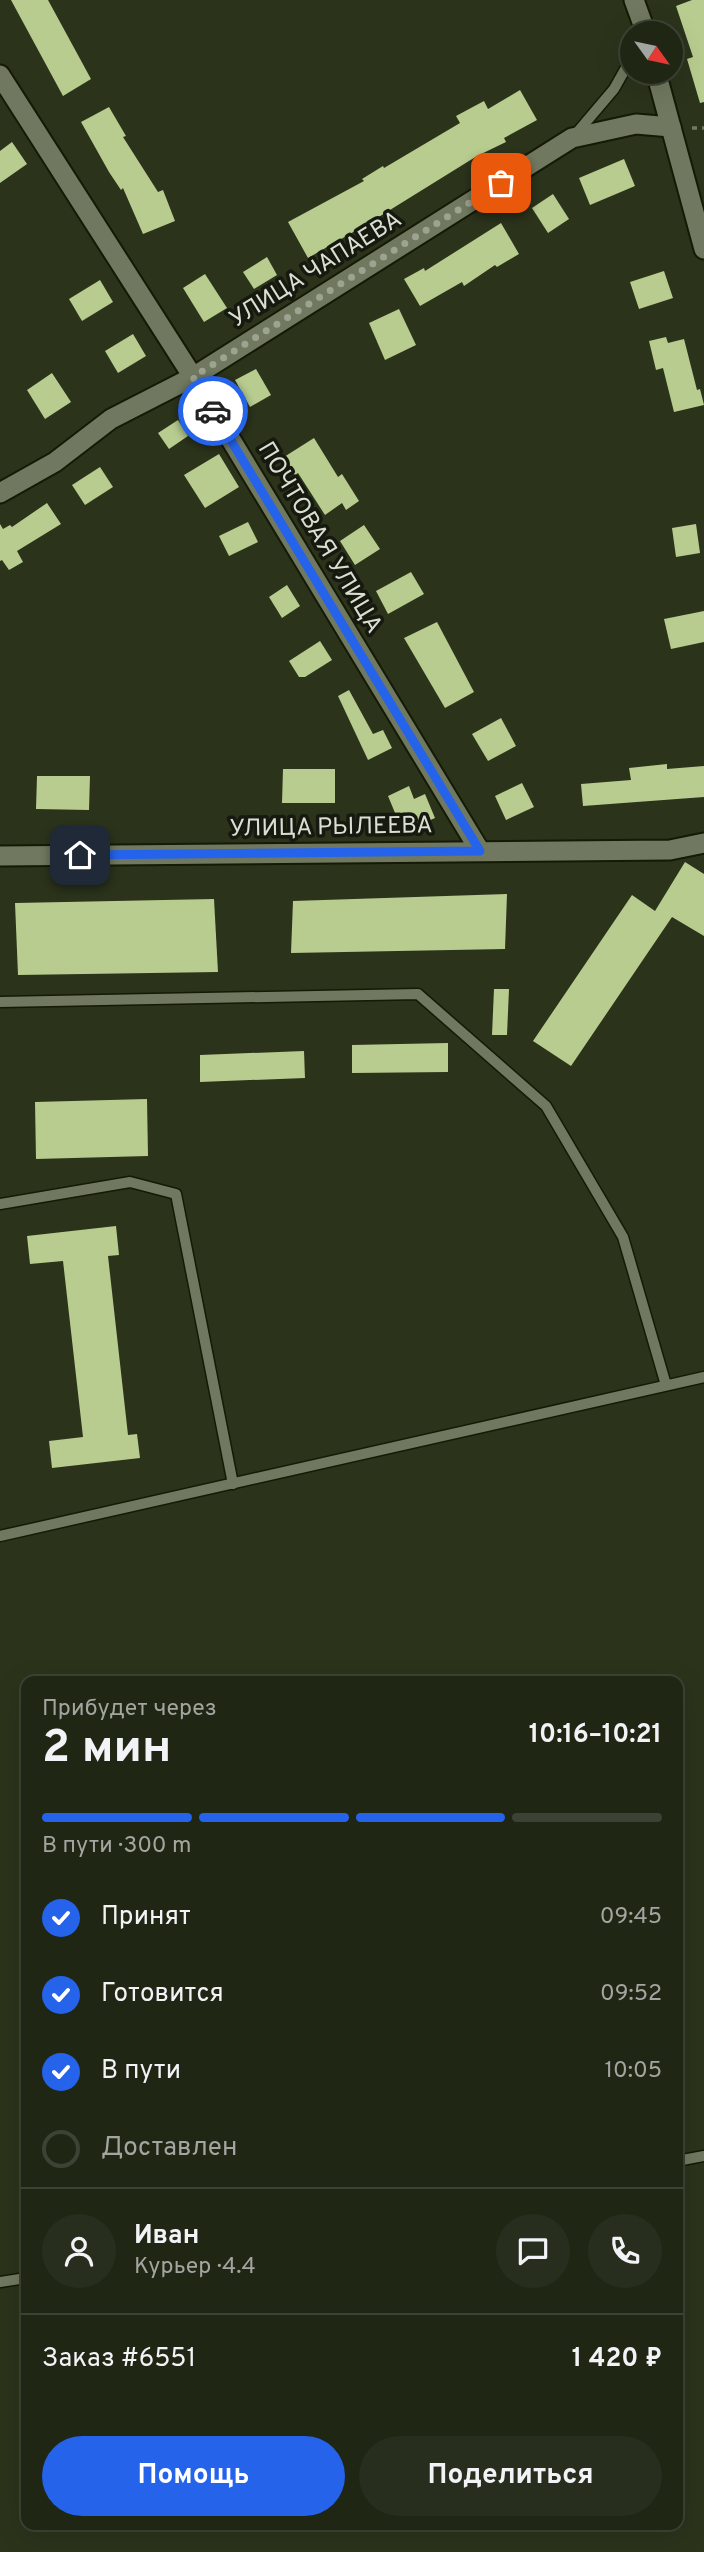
<!DOCTYPE html>
<html lang="ru">
<head>
<meta charset="utf-8">
<style>
  :root { --surface:#202614; --page:#282e1d; --text:#f1f3f6; --muted:#a2a5a0; --line:#3d4334; --accent:#2563eb }
  body { margin:0; font-family:Overpass,sans-serif; background:var(--page); color:var(--text); height:100vh; display:flex; flex-direction:column; font-size:26px; white-space:nowrap }
  * { box-sizing:border-box; margin:0 }
  p { font-size:23px; color:var(--muted) }
  .icon { flex:none; width:38px; height:38px; fill:none; stroke:currentColor; stroke-width:2; stroke-linecap:round; stroke-linejoin:round }
  .map { position:relative; flex:1; overflow:hidden }
  .panel { position:absolute; left:21px; top:1676px; width:662px; height:854px; display:flex; flex-direction:column; background:var(--surface); border-radius:14px; box-shadow:0 7px 28px #0002,0 0 0 2px var(--line) }
  .panel>* { flex:none }
  .needle { width:46px; rotate:123deg }
  .fabs { position:absolute; left:620px; top:21px; display:grid; gap:14px }
  .fabs a { display:grid; place-items:center; width:63px; height:63px; border-radius:50%; background:var(--surface); box-shadow:0 7px 28px #0002,0 0 0 2px var(--line); font-size:35px }
  .pin { position:absolute; display:grid; place-items:center; width:60px; height:60px; color:#fff; margin:-30px; border-radius:14px; box-shadow:0 4px 10px #0006 }
  .courier { position:absolute; display:grid; place-items:center; width:70px; height:70px; margin:-35px; border:5px solid #2563eb; border-radius:50%; background:#fff; color:#222; box-shadow:0 2px 9px #0007 }
  .head em { font-style:normal; font-weight:700 }
  .head div { display:flex; flex-direction:column-reverse }
  .head { display:flex; align-items:center; justify-content:space-between; height:119px; padding:0 21px }
  h1 { font-size:46px; font-weight:700; line-height:52px }
  .bar { display:grid; grid-template-columns:repeat(4,1fr); gap:10px 7px; align-content:center; height:84px; padding:0 21px }
  .bar i { height:9px; border-radius:5px; background:var(--line) }
  .bar .selected { background:var(--accent) }
  .bar p { grid-column:span 4 }
  .line { display:flex; align-items:center; gap:18px; padding:0 21px; border-top:2px solid var(--line) }
  .line div { flex:1 }
  .round { display:grid; place-items:center; flex:none; width:74px; height:74px; border-radius:37px; background:var(--page) }
  ol { padding:0 21px; list-style:none }
  li { display:flex; align-items:center; gap:21px; height:77px }
  li p { margin-inline-start:auto }
  li .icon { padding:7px; border-radius:50%; background:var(--accent); color:#fff; stroke-width:4 }
  li:last-child { color:var(--muted) }
  li i { width:38px; height:38px; border:4px solid var(--line); border-radius:50% }
  .primary-button { display:flex; gap:14px; margin-top:auto; padding:14px 21px }
  .primary-button a { flex:1; height:80px; border-radius:42px; background:var(--accent); color:#fff; font-size:28px; font-weight:700; line-height:80px; text-align:center }
  .primary-button a+a { background:var(--page); color:var(--text) }
  .map>svg:first-child { display:block }
  .building { fill:#b8cc90 }
  .lines { fill:none; stroke-linecap:round; stroke-linejoin:round }
  .lane-casing { stroke:#141a05; stroke-width:13 }
  .street-casing { stroke:#141a05; stroke-width:23 }
  .path { stroke:#717864; stroke-width:3.5; stroke-dasharray:5 5; stroke-linecap:butt }
  .lane { stroke:#70795f; stroke-width:10 }
  .street { stroke:#70795f; stroke-width:19 }
  .done { stroke:#9da391; stroke-width:7; stroke-dasharray:0 12.6 }
  .route { stroke:#2563eb; stroke-width:9 }
  .labels { text-anchor:middle; dominant-baseline:central; stroke-width:7; stroke-linejoin:round; paint-order:stroke }
  .street-label { font-size:24px; fill:#dadfd1; stroke:#15190f }
</style>
</head>
<body>
<div class="map">
<svg width="704" height="2552" viewBox="0 0 704 2552">
  <rect width="100%" height="100%" fill="#2b331b"/>
  <g class="building">
    <polygon points="11,0 48,0 91,79 63,96"/>
    <polygon points="692,0 704,0 704,102 700,103 687,59 693,57 676,6"/>
    <polygon points="520,90 537,120 504,138 506,142 477,156 369,223 308,258 288,222 364,181 362,179 383,166 384,168 460,123 456,116 484,101 488,109"/>
    <polygon points="109,107 126,136 123,137 158,192 163,190 175,221 143,234 123,188 121,190 109,172 81,122"/>
    <polygon points="12,142 27,164 0,183 0,151"/>
    <polygon points="624,159 635,186 590,205 579,178"/>
    <polygon points="553,194 569,219 548,233 532,208"/>
    <polygon points="501,223 519,254 497,267 495,265 464,286 462,282 420,306 404,279 424,268 425,271"/>
    <polygon points="267,257 277,275 254,289 243,272"/>
    <polygon points="664,271 673,298 639,309 630,282"/>
    <polygon points="205,274 227,308 204,322 183,288"/>
    <polygon points="100,280 113,302 82,321 69,299"/>
    <polygon points="399,309 416,345 385,360 369,323"/>
    <polygon points="133,334 146,356 118,373 105,351"/>
    <polygon points="666,337 668,343 684,339 697,390 700,389 704,405 674,412 663,368 656,370 649,341"/>
    <polygon points="256,369 271,395 250,407 235,380"/>
    <polygon points="52,373 71,402 45,419 27,390"/>
    <polygon points="178,420 188,436 169,449 158,433"/>
    <polygon points="314,438 338,477 342,474 359,501 346,510 342,503 325,515 298,473 295,475 284,457"/>
    <polygon points="219,454 239,487 205,508 184,475"/>
    <polygon points="100,467 113,487 85,505 72,485"/>
    <polygon points="47,503 61,524 17,551 23,562 9,570 2,560 0,561 0,524 3,529 10,525 12,527"/>
    <polygon points="248,522 258,542 229,556 219,536"/>
    <polygon points="696,524 700,553 676,557 672,528"/>
    <polygon points="364,525 380,549 355,565 340,541"/>
    <polygon points="411,572 424,594 388,614 376,591"/>
    <polygon points="287,585 300,606 282,618 269,597"/>
    <polygon points="704,611 704,642 671,649 664,619"/>
    <polygon points="437,622 474,692 445,708 404,638"/>
    <polygon points="320,641 332,660 305,677 299,677 289,661"/>
    <polygon points="349,690 373,734 383,730 392,748 368,760 338,696"/>
    <polygon points="501,718 516,746 488,761 472,734"/>
    <polygon points="667,764 667,769 704,766 704,797 583,806 581,784 631,780 629,768"/>
    <polygon points="283,769 335,769 335,803 282,803"/>
    <polygon points="37,776 90,776 89,810 36,809"/>
    <polygon points="522,783 534,807 506,820 495,796"/>
    <polygon points="409,786 414,799 425,794 435,818 403,832 388,796"/>
    <polygon points="685,862 704,874 704,936 672,917 571,1066 533,1041 632,895 655,911"/>
    <polygon points="507,894 505,949 291,953 293,901"/>
    <polygon points="214,899 218,972 18,975 15,903"/>
    <polygon points="494,989 509,989 507,1035 492,1035"/>
    <polygon points="448,1043 448,1072 352,1073 352,1045"/>
    <polygon points="304,1051 305,1078 200,1082 200,1055"/>
    <polygon points="147,1099 148,1156 36,1159 35,1102"/>
    <polygon points="116,1226 119,1255 108,1256 128,1435 137,1434 140,1458 52,1468 49,1441 83,1437 63,1261 30,1264 27,1236"/>
  </g>
  <g class="lines">
    <g class="lane-casing">
      <g id="lane">
        <polyline points="575,135 614,89 632,57"/>
        <polyline points="0,1002 418,994 546,1106 623,1237 666,1385"/>
        <polyline points="0,1204 130,1182 176,1194 233,1484"/>
        <polyline points="0,1536 704,1377"/>
        <polyline points="677,2161 704,2156"/>
        <polyline points="0,2282 26,2278"/>
      </g>
    </g>
    <g class="street-casing">
      <g id="street">
        <polyline points="634,0 646,33"/>
        <polyline points="656,72 704,249"/>
        <polyline points="0,75 193,377 480,851"/>
        <polyline points="0,493 55,462 111,419 193,377 572,138 636,124 671,127"/>
        <polyline points="0,856 670,850 704,843"/>
      </g>
    </g>
    <polyline class="path" points="692,128 704,128"/>
    <use href="#lane" class="lane"/>
    <use href="#street" class="street"/>
  </g>
  <g class="lines">
    <polyline class="done" points="213,411 193,377 501,183"/>
    <polyline class="route" points="80,855 480,851 213,411"/>
  </g>
  <g class="labels">
    <g class="street-label">
      <text transform="translate(316 270) rotate(-32)">УЛИЦА ЧАПАЕВА</text>
      <text transform="translate(319 538) rotate(59)">ПОЧТОВАЯ УЛИЦА</text>
      <text transform="translate(331 828) rotate(-1)">УЛИЦА РЫЛЕЕВА</text>
    </g>
  </g>
</svg>
<div class="fabs">
<a><svg class="needle" viewBox="-14 -14 28 28"><path d="M0-13l5 13h-10z" fill="#e53935"/><path d="M0 13l5-13h-10z" fill="#a2a5a0"/></svg></a>
</div>
<div class="pin" style="left:501px;top:183px;background:#ea580c"><svg class="icon" aria-label="bag" viewBox="0 0 24 24"><path d="M5 8h14l-1 12H6zM9 8a3 3 0 0 1 6 0"/></svg></div>
<div class="pin" style="left:80px;top:855px;background:#1f2937"><svg class="icon" aria-label="home" viewBox="0 0 24 24"><path d="M3 11l9-7 9 7M6 9v11h12V9"/></svg></div>
<div class="courier" style="left:213px;top:411px"><svg class="icon" aria-label="car" viewBox="0 0 24 24"><path d="M5 17H2v-5l4-1 3-4h7l3 4 3 1v5h-3M9 17h6M6 11h13"/><circle cx="7" cy="17" r="2"/><circle cx="17" cy="17" r="2"/></svg></div>
<section class="panel">
<div class="head"><div><h1>2 мин</h1><p>Прибудет через</p></div><em>10:16–10:21</em></div>
<div class="bar"><i class="selected"></i><i class="selected"></i><i class="selected"></i><i></i><p>В пути · 300 m</p></div>
<ol>
<li><svg class="icon" aria-label="check" viewBox="0 0 24 24"><path d="M5 12l5 5 9-10"/></svg>Принят<p>09:45</p></li>
<li><svg class="icon" aria-label="check" viewBox="0 0 24 24"><path d="M5 12l5 5 9-10"/></svg>Готовится<p>09:52</p></li>
<li><svg class="icon" aria-label="check" viewBox="0 0 24 24"><path d="M5 12l5 5 9-10"/></svg>В пути<p>10:05</p></li>
<li><i></i>Доставлен</li>
</ol>
<div class="line" style="height:126px"><a class="round"><svg class="icon" aria-label="person" viewBox="0 0 24 24"><circle cx="12" cy="8" r="4"/><path d="M4 21q1-7 8-7t8 7"/></svg></a><div><b>Иван</b><p>Курьер · 4.4</p></div><a class="round"><svg class="icon" aria-label="chat" viewBox="0 0 24 24"><path d="M4 5h16v11H9l-5 4z"/></svg></a><a class="round"><svg class="icon" aria-label="phone" viewBox="0 0 24 24"><path d="M5 4h4l2 5-3 2q2 4 5 5l2-3 5 2v4C11 20 4 13 5 4z"/></svg></a></div>
<div class="line" style="height:91px"><div>Заказ #6551</div><b>1 420 ₽</b></div>
<div class="primary-button"><a>Помощь</a><a>Поделиться</a></div>
</section>
</div>
</body>
</html>
